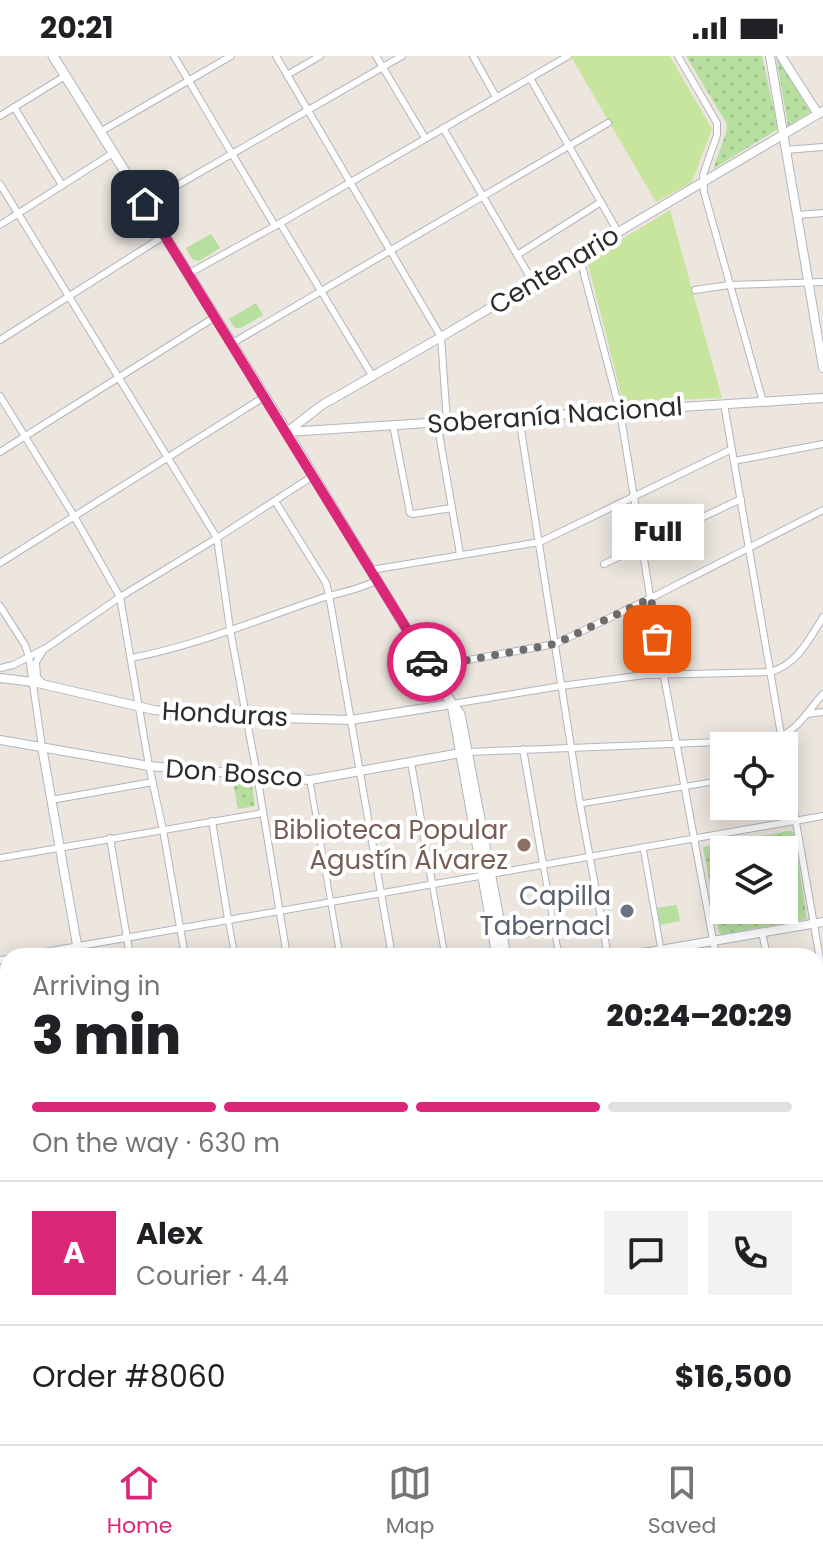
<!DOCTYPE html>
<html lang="en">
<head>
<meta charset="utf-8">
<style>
  :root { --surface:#fff; --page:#f2f2f2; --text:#202124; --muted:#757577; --line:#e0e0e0; --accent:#db2777 }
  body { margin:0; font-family:Poppins,sans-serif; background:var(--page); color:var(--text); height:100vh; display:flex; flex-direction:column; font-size:30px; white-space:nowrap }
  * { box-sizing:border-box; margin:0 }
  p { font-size:26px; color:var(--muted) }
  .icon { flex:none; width:44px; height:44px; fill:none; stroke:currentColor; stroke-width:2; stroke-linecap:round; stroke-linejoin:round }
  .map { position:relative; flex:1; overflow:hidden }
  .drawer { position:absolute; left:0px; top:892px; width:824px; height:496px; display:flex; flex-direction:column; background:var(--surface); border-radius:24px 24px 0 0; box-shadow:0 4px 20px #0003 }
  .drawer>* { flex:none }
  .tools { position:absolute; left:710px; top:676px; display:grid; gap:16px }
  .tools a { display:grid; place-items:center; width:88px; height:88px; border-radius:0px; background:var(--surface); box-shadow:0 4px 20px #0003; font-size:40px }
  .pin { position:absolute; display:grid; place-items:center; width:68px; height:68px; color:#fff; margin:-34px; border-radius:16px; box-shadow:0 4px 12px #0006 }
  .courier { position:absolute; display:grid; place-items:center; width:80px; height:80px; margin:-40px; border:6px solid #db2777; border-radius:50%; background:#fff; color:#222; box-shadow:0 2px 10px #0007 }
  .bubble { position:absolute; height:56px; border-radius:0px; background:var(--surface); box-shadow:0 4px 20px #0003; font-size:26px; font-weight:800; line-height:56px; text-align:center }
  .head em { font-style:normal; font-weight:800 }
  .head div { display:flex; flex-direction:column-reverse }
  .head { display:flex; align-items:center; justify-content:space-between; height:136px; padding:0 32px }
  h1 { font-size:52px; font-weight:800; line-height:60px }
  .bar { display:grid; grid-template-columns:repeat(4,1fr); gap:12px 8px; align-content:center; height:96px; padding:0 32px }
  .bar i { height:10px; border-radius:6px; background:var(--line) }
  .bar .active { background:var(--accent) }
  .bar p { grid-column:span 4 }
  .line { display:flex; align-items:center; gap:20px; padding:0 32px; border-top:2px solid var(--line) }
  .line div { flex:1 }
  .round { display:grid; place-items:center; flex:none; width:84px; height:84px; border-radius:0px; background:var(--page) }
  .status { display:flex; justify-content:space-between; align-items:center; height:56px; padding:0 40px; background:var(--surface); direction:ltr }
  .status svg { height:22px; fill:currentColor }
  .dock { display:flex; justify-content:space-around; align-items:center; height:112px; border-top:2px solid var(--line); background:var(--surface); font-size:22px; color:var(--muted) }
  .dock a { display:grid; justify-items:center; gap:4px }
  .dock .active { color:var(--accent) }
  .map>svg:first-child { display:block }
  .grass { fill:#b6dfa0 }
  .park { fill:url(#park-dots); fill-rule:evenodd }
  .pitch { fill:#c7e59c }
  .water { fill:#7acbe6 }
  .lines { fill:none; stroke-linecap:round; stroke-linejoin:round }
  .pedestrian-casing { stroke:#b2b5be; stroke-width:7 }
  .minor-casing { stroke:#b2b5be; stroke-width:8 }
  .tertiary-casing { stroke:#b2b5be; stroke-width:10 }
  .secondary-casing { stroke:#b2b5be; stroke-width:11 }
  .pedestrian { stroke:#fff; stroke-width:5 }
  .minor { stroke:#fff; stroke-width:6 }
  .tertiary { stroke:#fff; stroke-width:8 }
  .secondary { stroke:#fff; stroke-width:9 }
  .done { stroke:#6f6d6b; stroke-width:8; stroke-dasharray:0 14.4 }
  .route { stroke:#db2777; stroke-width:10 }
  .education-dot { fill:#8d6e63; stroke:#fff; stroke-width:3 }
  .worship-dot { fill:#6b7280; stroke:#fff; stroke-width:3 }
  .labels { text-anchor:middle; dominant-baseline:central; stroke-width:8; stroke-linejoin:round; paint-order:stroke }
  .street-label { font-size:26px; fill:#2c2c2c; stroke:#fff }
  .education-label { font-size:26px; fill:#785e54; stroke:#fff; text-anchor:end }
  .worship-label { font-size:26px; fill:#5b616d; stroke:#fff; text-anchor:end }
</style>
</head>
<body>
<div class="status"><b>20:21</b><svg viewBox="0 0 49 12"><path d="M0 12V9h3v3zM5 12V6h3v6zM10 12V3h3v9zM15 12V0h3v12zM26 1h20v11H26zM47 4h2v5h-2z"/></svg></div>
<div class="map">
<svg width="823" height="1388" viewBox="0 0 823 1388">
  <defs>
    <pattern id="park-dots" width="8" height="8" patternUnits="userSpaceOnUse" patternTransform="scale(2)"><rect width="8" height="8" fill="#b6dfa0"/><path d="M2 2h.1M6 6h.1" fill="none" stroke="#9dc08a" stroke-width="1.8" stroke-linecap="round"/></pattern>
  </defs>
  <rect width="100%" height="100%" fill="#ece6df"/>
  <g class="grass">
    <polygon points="211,178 220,192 199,205 192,203 186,192"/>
    <polygon points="256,247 263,259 241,272 235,272 229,263"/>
    <polygon points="677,849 680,865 660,869 657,852"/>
    <polygon points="549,862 552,878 521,883 518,867"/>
  </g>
  <g class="park">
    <polygon points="686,0 762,0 778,73 713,113 726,77 727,68"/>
    <polygon points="776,0 812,55 788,70"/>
    <polygon points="232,721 251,721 255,750 238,753"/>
    <path d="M788 775H792L794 778 807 863 723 878 719 877 703 791ZM724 794H784V854H724Z"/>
    <polygon points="0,1005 8,1008 8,1077 0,1075"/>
  </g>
  <g class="pitch">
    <polygon points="573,0 670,0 712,73 692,126 656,146 571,1"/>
    <polygon points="670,154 722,342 623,346 587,204"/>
  </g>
  <polygon class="water" points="0,1075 8,1077 8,1380 69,1380 71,1388 0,1388"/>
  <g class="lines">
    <g class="pedestrian-casing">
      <g id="pedestrian">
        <polyline points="310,725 340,900"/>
        <polyline points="580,748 724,724"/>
        <polyline points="643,791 661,894"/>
        <polyline points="543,808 559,900"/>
        <polyline points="432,827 445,900"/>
        <polyline points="228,863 235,900"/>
      </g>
    </g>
    <g class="minor-casing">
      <g id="minor">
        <polyline points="174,0 275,170"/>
        <polyline points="276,0 441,281 447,366"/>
        <polyline points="376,0 425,82"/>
        <polyline points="473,0 496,41"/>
        <polyline points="678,0 717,67 717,79 703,119 704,136 763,346"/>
        <polyline points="287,19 320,0"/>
        <polyline points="530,22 618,176"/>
        <polyline points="14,51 62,129"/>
        <polyline points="0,60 65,20"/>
        <polyline points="443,72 533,226"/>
        <polyline points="100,76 231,0"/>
        <polyline points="785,94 823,91"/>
        <polyline points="0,128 217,482 230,573 257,719 287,900"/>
        <polyline points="145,148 402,0"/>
        <polyline points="797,159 823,157"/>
        <polyline points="280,167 373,321"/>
        <polyline points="0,169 113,97"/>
        <polyline points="517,199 601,146"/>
        <polyline points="579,199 620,355 657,583 716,900"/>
        <polyline points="188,218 275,170 568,0"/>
        <polyline points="695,234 729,229 823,226"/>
        <polyline points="0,284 164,180"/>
        <polyline points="231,288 608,67"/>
        <polyline points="0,340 74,460 120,541 149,710 163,774 185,900"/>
        <polyline points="724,348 783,690"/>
        <polyline points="519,361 580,748 608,900"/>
        <polyline points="437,366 460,498"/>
        <polyline points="393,369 410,457 413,458 452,452"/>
        <polyline points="0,396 215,261"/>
        <polyline points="734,405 823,388"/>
        <polyline points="275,445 326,527 329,539 392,900"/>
        <polyline points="0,507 264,341"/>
        <polyline points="604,508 741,443"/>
        <polyline points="371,514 540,486 732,393"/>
        <polyline points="0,550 25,589 29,601 42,691"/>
        <path d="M131 602C195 590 257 564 319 543 337 537 360 534 377 524"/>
        <polyline points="430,611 555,588 651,542 823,454"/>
        <polyline points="0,612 13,609 46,592 120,541 217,482 313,420"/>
        <polyline points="43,627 37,621 36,606 43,595"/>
        <path d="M452 648 561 630 645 619 770 616C797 609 810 582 823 561"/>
        <polyline points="807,658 823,656"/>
        <polyline points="523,693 543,808"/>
        <path d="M468 696 770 684C796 678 806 657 823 638"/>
        <polyline points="784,698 823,920"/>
        <polyline points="411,706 432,827"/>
        <polyline points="51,744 153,726"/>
        <polyline points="212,765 228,863"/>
        <polyline points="110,782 130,900"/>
        <polyline points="0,802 263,757"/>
        <polyline points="762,876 767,900"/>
        <polyline points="22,900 823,760"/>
        <polyline points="0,904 8,903"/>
        <polyline points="816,1033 823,1032"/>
        <polyline points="816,1122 823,1121"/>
        <polyline points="816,1227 823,1225"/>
        <polyline points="157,1380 158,1388"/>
        <polyline points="215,1380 217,1388"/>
        <polyline points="270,1380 271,1388"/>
        <polyline points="317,1380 318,1388"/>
        <polyline points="374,1380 376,1388"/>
        <polyline points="475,1380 476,1388"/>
        <polyline points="696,1380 698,1388"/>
        <polyline points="799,1387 823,1382"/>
      </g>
    </g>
    <g class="tertiary-casing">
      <g id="tertiary">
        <polyline points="770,0 823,312"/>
        <polyline points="781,0 818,58"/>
        <polyline points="287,376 322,349 441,281 823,55"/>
        <polyline points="287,376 823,342"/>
        <polyline points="0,622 33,626 154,654 205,660 351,664 452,648"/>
        <polyline points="0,684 149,710 310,724 466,696"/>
        <polyline points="42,691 79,900"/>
        <polyline points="626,900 823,866"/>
        <polyline points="816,972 823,971"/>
        <polyline points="816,978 823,977"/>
        <polyline points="0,989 8,993"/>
        <polyline points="0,999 8,1002"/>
        <polyline points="816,1332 823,1331"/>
        <polyline points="580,1380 582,1388"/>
        <polyline points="590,1380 592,1388"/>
        <polyline points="101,1388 103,1380"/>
        <polyline points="111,1388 112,1380"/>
        <polyline points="502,1388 547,1380"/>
      </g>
    </g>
    <g class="secondary-casing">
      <g id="secondary">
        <polyline points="53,0 287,376 452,648 460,658 506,900"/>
        <polyline points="452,648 497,900"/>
      </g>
    </g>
    <use href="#pedestrian" class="pedestrian"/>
    <use href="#minor" class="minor"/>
    <use href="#tertiary" class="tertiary"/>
    <use href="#secondary" class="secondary"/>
  </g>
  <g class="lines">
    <polyline class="done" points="427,606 430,611 555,588 651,542 657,583"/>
    <polyline class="route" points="145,148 427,606"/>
  </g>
  <circle class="education-dot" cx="524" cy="789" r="8"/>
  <circle class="worship-dot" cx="627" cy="855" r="8"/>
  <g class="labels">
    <g class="street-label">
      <text transform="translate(554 214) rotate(-31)">Centenario</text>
      <text transform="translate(555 359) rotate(-4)">Soberanía Nacional</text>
      <text transform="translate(225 658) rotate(3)">Honduras</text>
      <text transform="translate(234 717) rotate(4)">Don Bosco</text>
    </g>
    <g class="education-label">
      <text x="508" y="774">Biblioteca Popular<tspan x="508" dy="30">Agustín Álvarez</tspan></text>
    </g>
    <g class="worship-label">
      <text x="611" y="840">Capilla<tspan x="611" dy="30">Tabernacl</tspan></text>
    </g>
  </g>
</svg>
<div class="tools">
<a><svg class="icon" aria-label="locate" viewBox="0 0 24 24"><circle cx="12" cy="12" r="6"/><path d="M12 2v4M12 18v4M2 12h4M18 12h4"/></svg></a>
<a><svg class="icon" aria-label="layers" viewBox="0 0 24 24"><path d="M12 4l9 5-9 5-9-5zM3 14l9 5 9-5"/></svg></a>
</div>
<div class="pin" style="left:657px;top:583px;background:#ea580c"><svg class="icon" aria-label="bag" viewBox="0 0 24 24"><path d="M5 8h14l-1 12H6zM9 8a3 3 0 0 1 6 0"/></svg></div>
<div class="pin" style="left:145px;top:148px;background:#1f2937"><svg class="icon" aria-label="home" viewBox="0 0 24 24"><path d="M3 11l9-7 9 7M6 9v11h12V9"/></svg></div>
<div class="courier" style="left:427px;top:606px"><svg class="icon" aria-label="car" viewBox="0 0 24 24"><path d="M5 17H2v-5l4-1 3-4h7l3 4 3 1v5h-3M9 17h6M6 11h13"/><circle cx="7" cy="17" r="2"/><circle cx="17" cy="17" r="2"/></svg></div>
<div class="bubble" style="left:612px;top:448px;width:92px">Full</div>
<section class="drawer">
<div class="head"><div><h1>3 min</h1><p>Arriving in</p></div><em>20:24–20:29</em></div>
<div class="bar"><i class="active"></i><i class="active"></i><i class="active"></i><i></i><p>On the way · 630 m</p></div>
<div class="line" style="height:144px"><b class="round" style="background:var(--accent);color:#fff">A</b><div><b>Alex</b><p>Courier · 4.4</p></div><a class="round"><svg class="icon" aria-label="chat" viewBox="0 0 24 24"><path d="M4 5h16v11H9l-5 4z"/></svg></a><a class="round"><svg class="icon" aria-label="phone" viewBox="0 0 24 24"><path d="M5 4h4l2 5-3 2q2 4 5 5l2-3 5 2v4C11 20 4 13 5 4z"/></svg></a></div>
<div class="line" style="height:104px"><div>Order #8060</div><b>$16,500</b></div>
</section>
</div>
<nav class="dock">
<a class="active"><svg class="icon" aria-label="home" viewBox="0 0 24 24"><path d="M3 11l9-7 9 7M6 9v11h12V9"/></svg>Home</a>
<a><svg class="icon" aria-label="map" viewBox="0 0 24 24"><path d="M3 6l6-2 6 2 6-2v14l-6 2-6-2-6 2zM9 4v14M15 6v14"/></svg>Map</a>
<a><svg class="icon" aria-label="saved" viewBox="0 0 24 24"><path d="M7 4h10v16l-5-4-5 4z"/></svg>Saved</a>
</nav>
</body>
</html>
